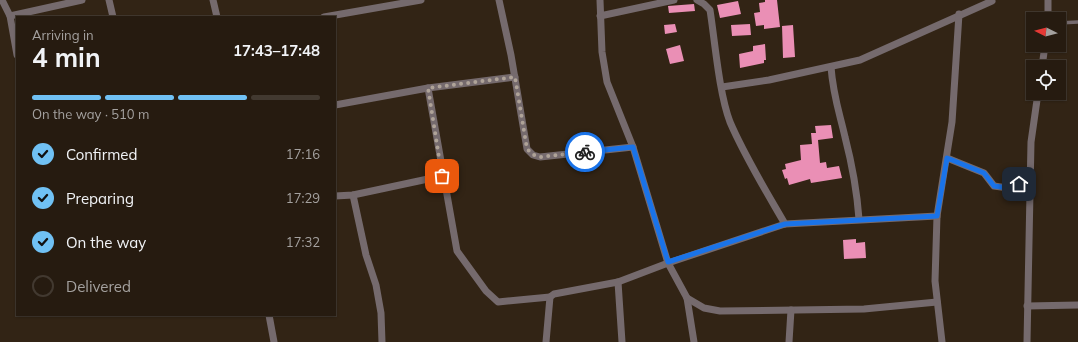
<!DOCTYPE html>
<html lang="en">
<head>
<meta charset="utf-8">
<style>
  :root { --surface:#261b10; --page:#2e2419; --text:#f1f3f6; --muted:#a4a19f; --line:#423930; --accent:#70c1f4 }
  body { margin:0; font-family:Mulish,sans-serif; background:var(--page); color:var(--text); height:100vh; display:flex; flex-direction:column; font-size:15px; white-space:nowrap }
  * { box-sizing:border-box; margin:0 }
  p { font-size:13px; color:var(--muted) }
  .icon { flex:none; width:22px; height:22px; fill:none; stroke:currentColor; stroke-width:2; stroke-linecap:round; stroke-linejoin:round }
  .map { position:relative; flex:1; overflow:hidden }
  .panel { position:absolute; left:16px; top:16px; width:320px; height:300px; display:flex; flex-direction:column; background:var(--surface); border-radius:0px; box-shadow:0 1px 3px #0004,0 0 0 1px var(--line) }
  .panel>* { flex:none }
  .needle { width:26px; rotate:276deg }
  .tools { position:absolute; left:1026px; top:12px; display:grid; gap:8px }
  .tools a { display:grid; place-items:center; width:40px; height:40px; border-radius:0px; background:var(--surface); box-shadow:0 1px 3px #0004,0 0 0 1px var(--line); font-size:20px }
  .pin { position:absolute; display:grid; place-items:center; width:34px; height:34px; color:#fff; margin:-17px; border-radius:8px; box-shadow:0 2px 6px #0006 }
  .courier { position:absolute; display:grid; place-items:center; width:40px; height:40px; margin:-20px; border:3px solid #1a73e8; border-radius:50%; background:#fff; color:#222; box-shadow:0 1px 5px #0007 }
  .headline em { font-style:normal; font-weight:700 }
  .headline div { display:flex; flex-direction:column-reverse }
  .headline { display:flex; align-items:center; justify-content:space-between; height:68px; padding:0 16px }
  h1 { font-size:26px; font-weight:700; line-height:30px }
  .bar { display:grid; grid-template-columns:repeat(4,1fr); gap:6px 4px; align-content:center; height:48px; padding:0 16px }
  .bar i { height:5px; border-radius:3px; background:var(--line) }
  .bar .selected { background:var(--accent) }
  .bar p { grid-column:span 4 }
  ol { padding:0 16px; list-style:none }
  li { display:flex; align-items:center; gap:12px; height:44px }
  li p { margin-inline-start:auto }
  li .icon { padding:4px; border-radius:50%; background:var(--accent); color:#111; stroke-width:4 }
  li:last-child { color:var(--muted) }
  li i { width:22px; height:22px; border:2px solid var(--line); border-radius:50% }
  .map>svg:first-child { display:block }
  .building { fill:#ea8fb5 }
  .lines { fill:none; stroke-linecap:round; stroke-linejoin:round }
  .lane { stroke:#756a6d; stroke-width:3.5 }
  .street { stroke:#756a6d; stroke-width:7 }
  .done { stroke:#afa398; stroke-width:4; stroke-dasharray:0 7.2 }
  .route { stroke:#1a73e8; stroke-width:5 }
</style>
</head>
<body>
<div class="map">
<svg width="1078" height="342" viewBox="0 0 1078 342">
  <rect width="100%" height="100%" fill="#322415"/>
  <g class="building">
    <polygon points="765,0 777,0 780,27 764,29 764,25 756,26 754,13 760,12 759,3 765,2"/>
    <polygon points="738,1 741,14 720,18 717,5"/>
    <polygon points="694,4 695,11 669,13 668,6"/>
    <polygon points="675,24 677,32 665,34 664,25"/>
    <polygon points="750,24 751,35 732,36 731,25"/>
    <polygon points="793,25 795,57 783,58 782,26"/>
    <polygon points="765,44 766,60 764,60 764,63 740,68 739,54 753,51 753,46"/>
    <polygon points="680,45 684,61 670,64 666,49"/>
    <polygon points="831,125 833,138 818,140 820,163 826,162 827,168 839,166 842,178 811,183 810,179 789,185 787,178 785,179 782,170 786,169 785,164 801,160 800,145 812,144 811,133 816,133 815,126"/>
    <polygon points="856,239 856,243 865,242 866,258 844,259 843,240"/>
  </g>
  <g class="lines">
    <polyline class="lane" points="1059,23 1078,22"/>
    <g class="street">
      <polyline points="2,0 10,16 17,55"/>
      <polyline points="109,0 113,17"/>
      <polyline points="213,0 217,17"/>
      <polyline points="499,0 511,55 527,149 533,155 540,157 633,147"/>
      <polyline points="600,0 602,52 607,82 633,147 668,263 687,298 694,342"/>
      <path d="M697 0 704 4 710 10C715 42 719 93 730 122 745 157 766 191 785 224"/>
      <polyline points="10,16 82,0"/>
      <polyline points="600,16 674,0"/>
      <polyline points="324,17 421,0"/>
      <polyline points="1048,19 1048,0"/>
      <path d="M831 67C833 95 839 111 845 137 852 164 857 192 859 219"/>
      <polyline points="1042,67 1045,45"/>
      <polyline points="722,87 769,80 860,60 992,1"/>
      <polyline points="428,88 457,251 486,291 498,302 550,297"/>
      <polyline points="335,105 428,88 515,77"/>
      <polyline points="947,158 984,173 994,186 1008,188 1030,180"/>
      <polyline points="353,195 366,255 376,285 381,313 382,342"/>
      <polyline points="335,196 353,195 442,176"/>
      <polyline points="618,282 622,342"/>
      <polyline points="687,298 704,308 720,311 864,309 937,302"/>
      <polyline points="1027,306 1078,305"/>
      <polyline points="269,315 274,342"/>
      <polyline points="546,342 550,297 554,294 618,282 668,263 785,224 937,216"/>
      <polyline points="789,342 791,310"/>
      <polyline points="942,342 935,281 937,216 952,122 959,14"/>
      <polyline points="1027,342 1031,142 1038,93"/>
    </g>
  </g>
  <g class="lines">
    <polyline class="done" points="442,176 428,88 515,77 527,149 534,155 540,157 585,152"/>
    <polyline class="route" points="585,152 633,147 668,262 785,224 937,216 947,158 984,173 994,186 1008,188 1019,184"/>
  </g>
</svg>
<div class="tools">
<a><svg class="needle" viewBox="-14 -14 28 28"><path d="M0-13l5 13h-10z" fill="#e53935"/><path d="M0 13l5-13h-10z" fill="#a4a19f"/></svg></a>
<a><svg class="icon" aria-label="locate" viewBox="0 0 24 24"><circle cx="12" cy="12" r="6"/><path d="M12 2v4M12 18v4M2 12h4M18 12h4"/></svg></a>
</div>
<div class="pin" style="left:442px;top:176px;background:#ea580c"><svg class="icon" aria-label="bag" viewBox="0 0 24 24"><path d="M5 8h14l-1 12H6zM9 8a3 3 0 0 1 6 0"/></svg></div>
<div class="pin" style="left:1019px;top:184px;background:#1f2937"><svg class="icon" aria-label="home" viewBox="0 0 24 24"><path d="M3 11l9-7 9 7M6 9v11h12V9"/></svg></div>
<div class="courier" style="left:585px;top:152px"><svg class="icon" aria-label="bike" viewBox="0 0 24 24"><circle cx="6" cy="16" r="4"/><circle cx="18" cy="16" r="4"/><path d="M6 16l4-8h5l3 8M10 8l3 8H6M13 5h3"/></svg></div>
<section class="panel">
<div class="headline"><div><h1>4 min</h1><p>Arriving in</p></div><em>17:43–17:48</em></div>
<div class="bar"><i class="selected"></i><i class="selected"></i><i class="selected"></i><i></i><p>On the way · 510 m</p></div>
<ol>
<li><svg class="icon" aria-label="check" viewBox="0 0 24 24"><path d="M5 12l5 5 9-10"/></svg>Confirmed<p>17:16</p></li>
<li><svg class="icon" aria-label="check" viewBox="0 0 24 24"><path d="M5 12l5 5 9-10"/></svg>Preparing<p>17:29</p></li>
<li><svg class="icon" aria-label="check" viewBox="0 0 24 24"><path d="M5 12l5 5 9-10"/></svg>On the way<p>17:32</p></li>
<li><i></i>Delivered</li>
</ol>
</section>
</div>
</body>
</html>
